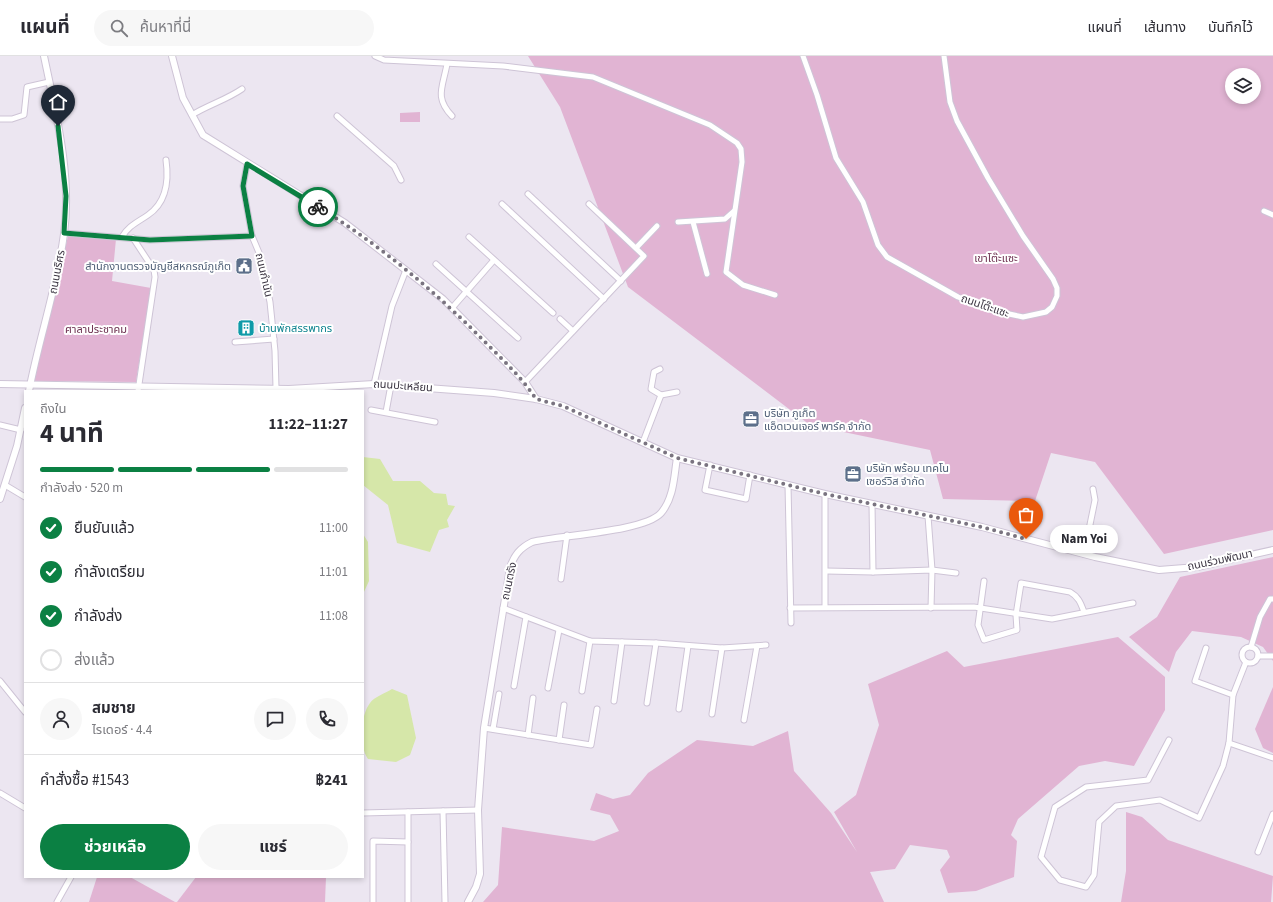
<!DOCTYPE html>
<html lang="th">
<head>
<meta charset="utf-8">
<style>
  :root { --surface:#fff; --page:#f7f7f7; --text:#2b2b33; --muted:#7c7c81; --line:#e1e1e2; --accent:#0b8043 }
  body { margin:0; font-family:"Source Sans 3","Noto Sans Thai",sans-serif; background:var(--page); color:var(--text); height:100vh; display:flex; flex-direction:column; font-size:15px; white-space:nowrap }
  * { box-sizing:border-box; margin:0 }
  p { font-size:13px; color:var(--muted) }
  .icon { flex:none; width:22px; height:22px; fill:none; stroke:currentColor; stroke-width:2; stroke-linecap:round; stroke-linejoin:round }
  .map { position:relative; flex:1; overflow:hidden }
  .details { position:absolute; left:24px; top:334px; width:340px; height:488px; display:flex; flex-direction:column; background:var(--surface); border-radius:0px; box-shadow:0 2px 6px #0003 }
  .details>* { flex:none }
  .controls { position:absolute; left:1225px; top:12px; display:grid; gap:8px }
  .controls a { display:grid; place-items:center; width:36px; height:36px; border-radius:50%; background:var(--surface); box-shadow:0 2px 6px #0003; font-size:20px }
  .pin { position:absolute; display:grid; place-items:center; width:34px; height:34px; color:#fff; margin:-41px -17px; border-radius:50% 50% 50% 0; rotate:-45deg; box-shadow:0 0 4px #0007 }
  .pin .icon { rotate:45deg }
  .courier { position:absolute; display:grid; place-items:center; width:40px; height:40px; margin:-20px; border:3px solid #0b8043; border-radius:50%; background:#fff; color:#222; box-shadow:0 1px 5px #0007 }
  .bubble { position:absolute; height:28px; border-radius:14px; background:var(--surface); box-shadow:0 2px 6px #0003; font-size:13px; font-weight:700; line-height:28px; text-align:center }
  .headline em { font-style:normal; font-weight:700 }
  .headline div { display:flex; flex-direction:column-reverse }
  .headline { display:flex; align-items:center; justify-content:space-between; height:68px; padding:0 16px }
  h1 { font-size:26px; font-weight:700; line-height:30px }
  .bar { display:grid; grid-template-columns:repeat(4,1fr); gap:6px 4px; align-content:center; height:48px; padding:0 16px }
  .bar i { height:5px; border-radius:3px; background:var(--line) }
  .bar .active { background:var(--accent) }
  .bar p { grid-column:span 4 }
  .line { display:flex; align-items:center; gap:10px; padding:0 16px; border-top:1px solid var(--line) }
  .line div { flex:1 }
  .round { display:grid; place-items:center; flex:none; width:42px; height:42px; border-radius:21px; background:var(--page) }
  ol { padding:0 16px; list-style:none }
  li { display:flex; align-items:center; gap:12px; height:44px }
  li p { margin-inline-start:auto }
  li .icon { padding:4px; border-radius:50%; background:var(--accent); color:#fff; stroke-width:4 }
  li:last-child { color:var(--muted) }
  li i { width:22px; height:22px; border:2px solid var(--line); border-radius:50% }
  .cta { display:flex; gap:8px; margin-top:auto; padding:8px 16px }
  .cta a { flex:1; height:46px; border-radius:24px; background:var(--accent); color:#fff; font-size:16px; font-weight:700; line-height:46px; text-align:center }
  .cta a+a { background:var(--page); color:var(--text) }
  header { display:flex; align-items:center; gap:24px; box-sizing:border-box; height:56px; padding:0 20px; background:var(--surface); border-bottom:1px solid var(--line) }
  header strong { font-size:19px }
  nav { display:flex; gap:22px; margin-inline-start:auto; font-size:14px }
  .search { width:280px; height:36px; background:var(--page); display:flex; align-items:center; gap:10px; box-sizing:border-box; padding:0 14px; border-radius:22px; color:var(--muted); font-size:15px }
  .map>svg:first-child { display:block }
  .green { fill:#e1b4d3; fill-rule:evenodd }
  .water { fill:#d6e7a9 }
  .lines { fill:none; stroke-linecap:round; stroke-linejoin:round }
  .minor-casing { stroke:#cec4d6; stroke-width:7 }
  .tertiary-casing { stroke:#cec4d6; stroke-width:8 }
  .minor { stroke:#fff; stroke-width:5 }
  .tertiary { stroke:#fff; stroke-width:6 }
  .done { stroke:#7a7480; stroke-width:4; stroke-dasharray:0 7.2 }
  .route { stroke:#0b8043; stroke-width:5 }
  .labels { text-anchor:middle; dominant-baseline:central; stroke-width:4; stroke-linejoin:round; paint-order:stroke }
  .park-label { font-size:11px; fill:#6d3150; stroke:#fff }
  .service-label { font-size:11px; fill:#4e5e75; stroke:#fff; text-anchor:start }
  .street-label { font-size:11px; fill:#3c3643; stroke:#fff }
  .culture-label { font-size:11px; fill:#0d838f; stroke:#fff; text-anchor:start }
</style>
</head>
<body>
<header>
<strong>แผนที่</strong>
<div class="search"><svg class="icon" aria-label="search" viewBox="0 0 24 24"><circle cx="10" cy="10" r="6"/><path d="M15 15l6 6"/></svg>ค้นหาที่นี่</div>
<nav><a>แผนที่</a><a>เส้นทาง</a><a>บันทึกไว้</a></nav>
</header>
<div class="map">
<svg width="1273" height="846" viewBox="0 0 1273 846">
  <rect width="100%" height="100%" fill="#ece6f1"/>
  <g class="green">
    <path d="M528 0H1273V474L1164 498 1095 406 1051 397 1035 445 943 443 930 394 810 369 628 231 560 51ZM1232 19H1254V41H1232Z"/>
    <polygon points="420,56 420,66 400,66 400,57"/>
    <polygon points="68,180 116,183 112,225 151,232 136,326 34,325"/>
    <polygon points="1273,501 1273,605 1263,591 1241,581 1192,575 1176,596 1169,616 1129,581 1157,561 1180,521"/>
    <polygon points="1118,581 1165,621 1165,654 1134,710 1105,705 1079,710 1018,763 1011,779 1017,785 1014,821 976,835 948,837 940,814 950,801 947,794 910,789 895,813 870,816 884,846 483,846 498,829 502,771 594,785 619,775 610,759 590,754 596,737 613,743 630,739 648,717 697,684 753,690 788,675 794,715 831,757 857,796 834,756 856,739 879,669 868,628 947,595 964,611"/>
    <polygon points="1273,631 1273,697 1263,692 1255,673"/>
    <polygon points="1126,756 1142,761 1168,784 1273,820 1271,846 1121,846 1126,815"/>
    <polygon points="97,821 130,821 175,846 89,846"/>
    <polygon points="196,821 326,821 325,846 177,846"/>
  </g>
  <g class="water">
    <polygon points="363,401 380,403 393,425 420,425 434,437 446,438 448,449 455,450 447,464 449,471 439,474 430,496 397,487 388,449 363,429"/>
    <polygon points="363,478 368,486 369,525 363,538"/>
    <path d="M392 633 407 639 416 682 410 699 396 706 368 703C359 690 360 660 370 647 374 641 386 637 392 633Z"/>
  </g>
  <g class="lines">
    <g class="minor-casing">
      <g id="minor">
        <polyline points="375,0 384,4 503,10 593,21 710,69 737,87 741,93 742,106 726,216 743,229 775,239"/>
        <polyline points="803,0 817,39 836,102 863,146 878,189 887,201 958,241 995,255 1023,261 1046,256 1052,251 1057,240 1057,232 1053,223 1023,180 988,122 957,65 950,46 944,0"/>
        <path d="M447 8C443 31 434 41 452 60"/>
        <path d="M192 59C208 49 226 44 242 33"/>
        <polyline points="337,60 394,110 401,124"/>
        <polyline points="0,63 12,63 24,59 27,31 49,26"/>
        <polyline points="247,108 243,130 252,180 260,199 270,246 275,295 276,332"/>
        <polyline points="528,138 621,225"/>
        <polyline points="502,148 604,243"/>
        <polyline points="1264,155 1273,159"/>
        <polyline points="678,166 725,163 734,155"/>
        <polyline points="693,166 707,218"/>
        <polyline points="64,177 150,184 252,180"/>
        <path d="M122 181C128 170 138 166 148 159 167 146 169 125 166 104"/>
        <polyline points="469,181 553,257"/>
        <polyline points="133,182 154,214 155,221 138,335"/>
        <polyline points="636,192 657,170"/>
        <polyline points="436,208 518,282"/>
        <polyline points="452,252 494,204"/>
        <polyline points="560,263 573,275"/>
        <polyline points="235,286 274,283"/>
        <polyline points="525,326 644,200 589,148"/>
        <polyline points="374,328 392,250 406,214"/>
        <polyline points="661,339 677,336"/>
        <polyline points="371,354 435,366"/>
        <polyline points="386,356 391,329"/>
        <polyline points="0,369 21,374"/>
        <polyline points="643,386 661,339 651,333 654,316 660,313"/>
        <polyline points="710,409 705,434 746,443 750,419"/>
        <polyline points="5,429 25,441"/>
        <polyline points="788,429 791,567"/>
        <polyline points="825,438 825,551"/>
        <polyline points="872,448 873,516"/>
        <polyline points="928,460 932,514 931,552"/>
        <polyline points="1084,498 1095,444 1093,433"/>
        <polyline points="826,515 873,516 932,514 956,517"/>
        <polyline points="561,523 567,479"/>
        <path d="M984 525 978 569 984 584 1017 574 1016 559 1021 527 1070 536C1079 541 1081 548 1084 556"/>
        <polyline points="503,552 590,585 656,587 722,592 766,589"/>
        <polyline points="790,552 974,551 1052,563 1133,547"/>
        <polyline points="1251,591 1260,561 1270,543 1273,543"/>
        <circle cx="1250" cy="599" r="8"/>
        <polyline points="1206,592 1195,625 1233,639"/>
        <polyline points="1258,600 1273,600"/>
        <polyline points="0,625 25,656"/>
        <polyline points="514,630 526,561"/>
        <polyline points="548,632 559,574"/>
        <polyline points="582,635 590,585"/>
        <polyline points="614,645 622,586"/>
        <polyline points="647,647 656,587"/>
        <polyline points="679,653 688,590"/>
        <polyline points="712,658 722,592"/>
        <polyline points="744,664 757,590"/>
        <polyline points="484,672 591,689 597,653"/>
        <polyline points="493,673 499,638"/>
        <polyline points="528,679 533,642"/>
        <polyline points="559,684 564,649"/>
        <polyline points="1169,684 1148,724 1086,731 1055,751 1041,801 1060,824 1086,831 1094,819 1099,766 1116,750 1160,744 1199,762 1223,710 1229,687 1233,639 1246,606"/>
        <polyline points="1229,687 1273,702"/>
        <polyline points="0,737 25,752"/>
        <polyline points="443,755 445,846"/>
        <polyline points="408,756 408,846"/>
        <polyline points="363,757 478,754"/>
        <polyline points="1258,796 1273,758"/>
        <polyline points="57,846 71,821"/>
        <polyline points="373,846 373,785 408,786"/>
      </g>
    </g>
    <g class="tertiary-casing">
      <g id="tertiary">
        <polyline points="172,0 183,42 203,79 345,167 443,243 525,326 536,343"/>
        <polyline points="0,328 289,333 374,328 494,337 536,343 563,350 677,402 825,438 982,471 1095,501 1159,514 1197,511 1273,494"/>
        <path d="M29 335C39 282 57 231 64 178 72 119 56 58 44 0"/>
        <polyline points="0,443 17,390 25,352"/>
        <path d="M468 846 476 831 480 818 478 754 484 672 510 512C514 499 520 492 532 486 560 479 644 476 661 457 674 442 674 420 677 402"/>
      </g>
    </g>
    <use href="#minor" class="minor"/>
    <use href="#tertiary" class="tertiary"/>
  </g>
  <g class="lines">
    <path class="done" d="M318 151C379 188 437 237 487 288 505 306 522 322 536 343L563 350 677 402 825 438 982 471 1026 483"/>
    <polyline class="route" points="58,70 66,140 64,177 150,184 252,180 243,130 247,108 318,151"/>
  </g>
  <defs>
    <g id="civic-square" transform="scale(0.9)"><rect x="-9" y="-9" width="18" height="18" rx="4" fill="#5c6f8a" stroke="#fff"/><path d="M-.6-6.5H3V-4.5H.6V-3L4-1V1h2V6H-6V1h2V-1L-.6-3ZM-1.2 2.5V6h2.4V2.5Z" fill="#fff"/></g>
    <g id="building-square" transform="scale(0.9)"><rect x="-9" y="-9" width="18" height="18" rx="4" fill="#0f9aa8" stroke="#fff"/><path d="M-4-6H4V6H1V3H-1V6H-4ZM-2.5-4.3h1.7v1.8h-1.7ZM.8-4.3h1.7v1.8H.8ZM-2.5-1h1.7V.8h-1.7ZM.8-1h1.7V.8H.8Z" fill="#fff"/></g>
    <g id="office-square" transform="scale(0.9)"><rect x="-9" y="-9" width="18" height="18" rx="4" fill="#5c6f8a" stroke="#fff"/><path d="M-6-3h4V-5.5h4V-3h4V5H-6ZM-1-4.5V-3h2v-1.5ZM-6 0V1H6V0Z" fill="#fff"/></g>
  </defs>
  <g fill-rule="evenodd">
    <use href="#civic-square" x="244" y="210"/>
    <use href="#building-square" x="246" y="272"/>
    <use href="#office-square" x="751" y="363"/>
    <use href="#office-square" x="853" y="418"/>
  </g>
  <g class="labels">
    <g class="park-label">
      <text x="996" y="202">เขาโต๊ะแซะ</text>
      <text x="96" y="273">ศาลาประชาคม</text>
    </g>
    <g class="service-label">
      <text x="231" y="210" text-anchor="end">สำนักงานตรวจบัญชีสหกรณ์ภูเก็ต</text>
      <text x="764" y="357">บริษัท ภูเก็ต<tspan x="764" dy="13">แอ็ดเวนเจอร์ พาร์ค จำกัด</tspan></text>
      <text x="866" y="412">บริษัท พร้อม เทคโน<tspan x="866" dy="13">เซอร์วิส จำกัด</tspan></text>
    </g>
    <g class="street-label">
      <text transform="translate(57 216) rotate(-79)">ถนนนริศร</text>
      <text transform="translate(264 219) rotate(77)">ถนนกำนัน</text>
      <text transform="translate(985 250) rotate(19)">ถนนโต๊ะแซะ</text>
      <text transform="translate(403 330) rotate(4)">ถนนปะเหลียน</text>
      <text transform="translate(1220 504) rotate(-12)">ถนนร่วมพัฒนา</text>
      <text transform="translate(509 525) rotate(-78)">ถนนตรัง</text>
    </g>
    <g class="culture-label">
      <text x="259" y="272">บ้านพักสรรพากร</text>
    </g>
  </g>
</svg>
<div class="controls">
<a><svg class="icon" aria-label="layers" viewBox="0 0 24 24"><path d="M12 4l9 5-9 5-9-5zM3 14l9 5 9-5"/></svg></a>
</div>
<div class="pin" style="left:1026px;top:483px;background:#ea580c"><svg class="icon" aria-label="bag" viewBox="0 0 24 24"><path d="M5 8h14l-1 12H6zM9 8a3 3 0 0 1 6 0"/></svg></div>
<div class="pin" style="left:58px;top:70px;background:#1f2937"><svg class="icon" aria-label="home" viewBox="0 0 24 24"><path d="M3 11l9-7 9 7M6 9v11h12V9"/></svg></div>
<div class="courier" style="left:318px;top:151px"><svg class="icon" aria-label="bike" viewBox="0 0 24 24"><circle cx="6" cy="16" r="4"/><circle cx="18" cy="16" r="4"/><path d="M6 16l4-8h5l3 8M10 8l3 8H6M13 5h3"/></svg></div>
<div class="bubble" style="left:1050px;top:469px;width:68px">Nam Yoi</div>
<section class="details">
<div class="headline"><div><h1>4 นาที</h1><p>ถึงใน</p></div><em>11:22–11:27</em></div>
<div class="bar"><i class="active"></i><i class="active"></i><i class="active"></i><i></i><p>กำลังส่ง · 520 m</p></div>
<ol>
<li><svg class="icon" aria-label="check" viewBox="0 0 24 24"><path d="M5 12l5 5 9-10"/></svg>ยืนยันแล้ว<p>11:00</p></li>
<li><svg class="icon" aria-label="check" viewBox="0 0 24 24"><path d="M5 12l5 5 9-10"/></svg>กำลังเตรียม<p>11:01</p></li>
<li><svg class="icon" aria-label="check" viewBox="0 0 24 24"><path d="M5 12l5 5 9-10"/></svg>กำลังส่ง<p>11:08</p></li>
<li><i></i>ส่งแล้ว</li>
</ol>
<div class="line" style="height:72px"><a class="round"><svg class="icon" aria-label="person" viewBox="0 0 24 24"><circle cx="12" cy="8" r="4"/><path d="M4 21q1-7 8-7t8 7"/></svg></a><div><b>สมชาย</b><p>ไรเดอร์ · 4.4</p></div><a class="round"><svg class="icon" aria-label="chat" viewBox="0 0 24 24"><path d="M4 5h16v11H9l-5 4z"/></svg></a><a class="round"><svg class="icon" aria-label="phone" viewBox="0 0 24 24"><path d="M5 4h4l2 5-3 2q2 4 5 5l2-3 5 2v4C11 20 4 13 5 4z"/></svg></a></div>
<div class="line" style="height:52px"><div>คำสั่งซื้อ #1543</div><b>฿241</b></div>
<div class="cta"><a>ช่วยเหลือ</a><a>แชร์</a></div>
</section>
</div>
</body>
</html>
